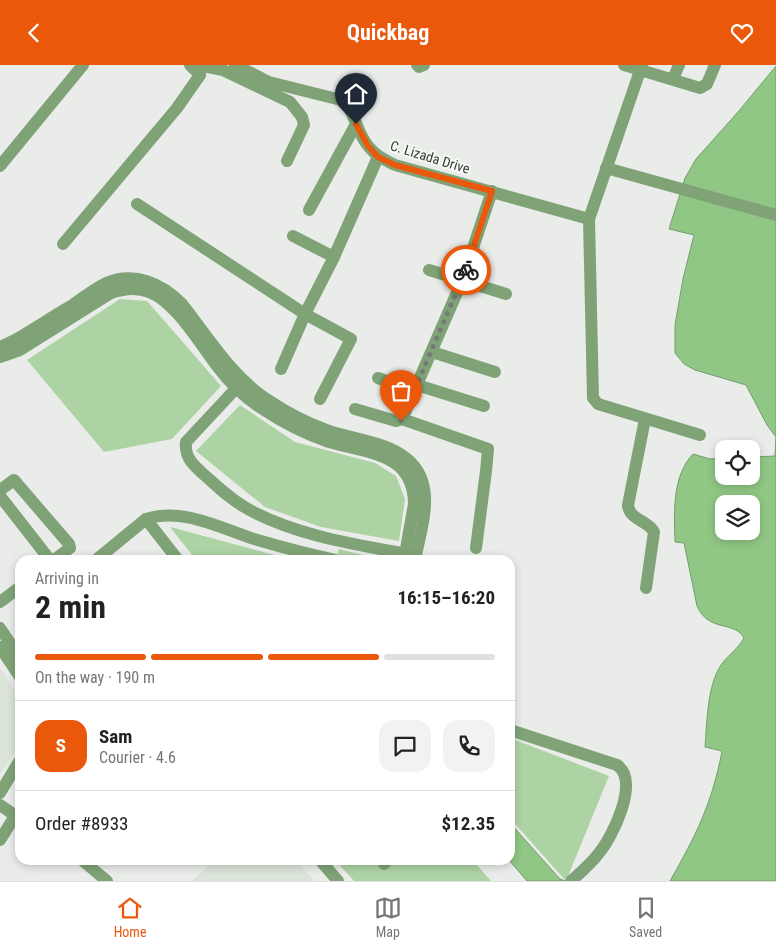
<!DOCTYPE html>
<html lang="en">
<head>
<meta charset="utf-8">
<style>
  :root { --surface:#fff; --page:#f2f2f2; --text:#222; --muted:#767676; --line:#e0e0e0; --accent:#ea580c }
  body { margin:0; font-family:"Roboto Condensed",sans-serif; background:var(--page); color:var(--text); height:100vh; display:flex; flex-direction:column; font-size:19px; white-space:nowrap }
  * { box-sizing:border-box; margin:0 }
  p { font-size:16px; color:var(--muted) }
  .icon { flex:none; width:28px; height:28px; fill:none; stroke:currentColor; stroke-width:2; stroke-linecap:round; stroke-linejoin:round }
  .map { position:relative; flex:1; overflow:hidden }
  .side { position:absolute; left:15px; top:490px; width:500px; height:310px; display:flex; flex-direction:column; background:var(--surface); border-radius:15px; box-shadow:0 2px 8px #0003 }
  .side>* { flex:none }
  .controls { position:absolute; left:715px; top:375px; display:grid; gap:10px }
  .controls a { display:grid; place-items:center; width:45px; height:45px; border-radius:10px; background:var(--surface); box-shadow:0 2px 8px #0003; font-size:25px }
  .pin { position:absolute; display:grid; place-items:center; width:42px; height:42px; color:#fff; margin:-51px -21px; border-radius:50% 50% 50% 0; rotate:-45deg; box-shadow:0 0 5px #0007 }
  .pin .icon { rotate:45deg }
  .courier { position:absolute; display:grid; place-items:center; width:50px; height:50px; margin:-25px; border:4px solid #ea580c; border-radius:50%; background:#fff; color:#222; box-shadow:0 1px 6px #0007 }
  .summary em { font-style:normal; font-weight:700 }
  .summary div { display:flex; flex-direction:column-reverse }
  .summary { display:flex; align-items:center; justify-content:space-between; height:85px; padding:0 20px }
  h1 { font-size:32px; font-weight:700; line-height:38px }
  .bar { display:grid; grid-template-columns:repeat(4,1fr); gap:8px 5px; align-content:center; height:60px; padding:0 20px }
  .bar i { height:6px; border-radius:4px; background:var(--line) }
  .bar .on { background:var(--accent) }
  .bar p { grid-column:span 4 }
  .line { display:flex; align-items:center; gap:12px; padding:0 20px; border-top:1px solid var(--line) }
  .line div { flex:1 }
  .round { display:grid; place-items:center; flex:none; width:52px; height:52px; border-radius:15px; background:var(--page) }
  header { display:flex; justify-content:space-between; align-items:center; height:65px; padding:0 20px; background:var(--accent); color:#fff; font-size:22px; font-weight:700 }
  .dock { display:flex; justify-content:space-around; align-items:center; height:70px; border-top:1px solid var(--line); background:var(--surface); font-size:14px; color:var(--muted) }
  .dock a { display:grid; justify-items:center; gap:2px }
  .dock .on { color:var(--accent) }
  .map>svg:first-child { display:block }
  .built { fill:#dbe4d9 }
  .green { fill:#add3a5 }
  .water { fill:#90c784; stroke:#769d6e; fill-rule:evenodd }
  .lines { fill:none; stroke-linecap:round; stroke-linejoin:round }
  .minor { stroke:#7fa377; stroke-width:12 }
  .done { stroke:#777977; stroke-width:5; stroke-dasharray:0 9 }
  .route { stroke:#ea580c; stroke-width:6 }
  .labels { text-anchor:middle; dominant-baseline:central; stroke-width:4; stroke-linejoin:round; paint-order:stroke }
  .street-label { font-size:14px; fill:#3a3b3a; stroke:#f6faf5 }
</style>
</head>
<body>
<header><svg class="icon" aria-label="back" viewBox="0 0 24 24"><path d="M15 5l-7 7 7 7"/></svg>Quickbag<svg class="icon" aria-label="heart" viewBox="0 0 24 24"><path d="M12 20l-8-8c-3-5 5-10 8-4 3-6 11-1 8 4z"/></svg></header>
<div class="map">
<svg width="776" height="816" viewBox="0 0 776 816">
  <rect width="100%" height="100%" fill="#e9ece8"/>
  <g class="built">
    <polygon points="0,603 20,633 20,679 0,709"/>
    <polygon points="215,795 295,795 315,816 192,816"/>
  </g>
  <g class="green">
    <polygon points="120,234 147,236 221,321 172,374 104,387 27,295"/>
    <polygon points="240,340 295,377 375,398 396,411 405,434 399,476 321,462 265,442 196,386"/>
    <polygon points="170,462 293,495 196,495"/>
    <polygon points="339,484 383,495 336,495"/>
    <polygon points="510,673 609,711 568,811 564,814 510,753"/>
    <polygon points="335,795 480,795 476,799 491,816 354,816"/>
  </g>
  <g class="water">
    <path d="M776 1V816H670C696 770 712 739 722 686L705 682C707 658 707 621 721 600 728 590 738 584 744 573 734 555 709 568 697 541L684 478 675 477C674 448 672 411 693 389L710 394 724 393V411H751V392L775 391 776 372 767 360 746 320 695 305 684 299 675 288V260L683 214 694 170 669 164 685 113 696 94 738 47ZM724 439H751V466H724Z"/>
    <polygon points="510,758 560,814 566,816 527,816 509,795"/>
  </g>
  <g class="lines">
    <g class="minor">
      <polyline points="198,0 223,5 290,37 302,52 304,60 287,96"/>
      <path d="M235 0 269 17 341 35C356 46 356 68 369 82 376 91 385 95 395 100L589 154"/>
      <polyline points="417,0 419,2 424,0"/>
      <polyline points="624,0 700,23 707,19 715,0"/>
      <polyline points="642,0 589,154 593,333 598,339 700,370"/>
      <polyline points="673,14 679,0"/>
      <polyline points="0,101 83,0"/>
      <polyline points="606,103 776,150"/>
      <polyline points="137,139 305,249 351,274 320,334"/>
      <polyline points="309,145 356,59"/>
      <polyline points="293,171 334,192"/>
      <polyline points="63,179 177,43 200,10 190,0"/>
      <polyline points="429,205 506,229"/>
      <path d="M0 282 15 275C34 264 52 252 71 241 82 233 94 224 106 218 134 206 162 218 182 239 208 272 232 312 268 335 287 348 307 358 329 366 366 378 422 379 425 431 426 452 419 474 415 495"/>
      <polyline points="432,287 495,307"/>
      <path d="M0 292 20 285 111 228C123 224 137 222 149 227 175 236 200 279 217 301 229 317 244 332 261 343 282 357 305 369 329 377 367 388 414 388 414 439L404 495"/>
      <polyline points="281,304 305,249 334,192 378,92"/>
      <polyline points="378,313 414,326"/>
      <path d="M242 317 186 377C184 395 197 403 209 414 221 425 233 436 248 444 296 471 359 480 413 490"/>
      <polyline points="417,320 484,341"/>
      <polyline points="355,344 396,356 402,354 488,384 486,406 476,483"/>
      <polyline points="402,354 462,216 492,126"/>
      <path d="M645 354 628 440C629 455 648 455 654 467L646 523"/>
      <polyline points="0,425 14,415 69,479 70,483 54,495"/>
      <polyline points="0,431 50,495"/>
      <polyline points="146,454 178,495"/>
      <path d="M96 495 146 454C182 442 220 463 254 474 281 482 308 489 336 495"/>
      <polyline points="0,537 20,522"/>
      <polyline points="0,563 20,593"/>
      <polyline points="0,582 20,612"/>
      <path d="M510 665 617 700C640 716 613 771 599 788 591 799 581 807 571 816"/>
      <polyline points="0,728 20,695"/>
      <polyline points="0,740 20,754"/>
      <polyline points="0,775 15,751"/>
      <polyline points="82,795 107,816"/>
      <polyline points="320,795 338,816"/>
      <polyline points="384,799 388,795"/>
    </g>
  </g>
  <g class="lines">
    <polyline class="done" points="401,356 466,205"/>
    <polyline class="route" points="356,59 368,81 378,92 395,100 492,126 466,205"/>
  </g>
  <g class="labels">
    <g class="street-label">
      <text transform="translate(430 92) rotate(17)">C. Lizada Drive</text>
    </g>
  </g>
</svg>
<div class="controls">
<a><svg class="icon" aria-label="locate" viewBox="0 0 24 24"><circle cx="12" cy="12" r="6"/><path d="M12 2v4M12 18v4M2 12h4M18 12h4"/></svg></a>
<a><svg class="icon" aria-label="layers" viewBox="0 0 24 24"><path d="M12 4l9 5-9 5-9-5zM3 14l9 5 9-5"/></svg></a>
</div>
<div class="pin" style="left:401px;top:356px;background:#ea580c"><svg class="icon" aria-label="bag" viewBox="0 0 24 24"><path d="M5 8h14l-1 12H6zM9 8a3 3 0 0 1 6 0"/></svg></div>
<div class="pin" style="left:356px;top:59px;background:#1f2937"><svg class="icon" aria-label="home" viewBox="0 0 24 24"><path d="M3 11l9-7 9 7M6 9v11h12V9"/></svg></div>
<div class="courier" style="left:466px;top:205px"><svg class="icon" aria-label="bike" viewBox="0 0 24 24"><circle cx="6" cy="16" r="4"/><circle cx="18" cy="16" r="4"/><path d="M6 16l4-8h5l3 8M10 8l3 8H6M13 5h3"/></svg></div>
<section class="side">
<div class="summary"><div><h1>2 min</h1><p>Arriving in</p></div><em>16:15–16:20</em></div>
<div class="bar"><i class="on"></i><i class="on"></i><i class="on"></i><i></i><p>On the way · 190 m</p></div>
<div class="line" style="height:90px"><b class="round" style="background:var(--accent);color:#fff">S</b><div><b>Sam</b><p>Courier · 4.6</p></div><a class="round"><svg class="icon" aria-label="chat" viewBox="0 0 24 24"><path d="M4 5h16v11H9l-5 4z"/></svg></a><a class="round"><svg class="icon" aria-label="phone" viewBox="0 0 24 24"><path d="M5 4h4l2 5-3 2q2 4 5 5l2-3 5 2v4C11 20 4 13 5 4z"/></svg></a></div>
<div class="line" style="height:65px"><div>Order #8933</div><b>$12.35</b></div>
</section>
</div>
<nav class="dock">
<a class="on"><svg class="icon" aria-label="home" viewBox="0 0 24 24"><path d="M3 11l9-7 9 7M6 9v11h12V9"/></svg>Home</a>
<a><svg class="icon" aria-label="map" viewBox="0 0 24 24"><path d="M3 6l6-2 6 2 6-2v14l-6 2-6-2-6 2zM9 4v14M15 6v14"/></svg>Map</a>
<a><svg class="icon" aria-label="saved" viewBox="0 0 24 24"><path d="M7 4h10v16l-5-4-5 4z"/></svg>Saved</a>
</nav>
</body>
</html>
